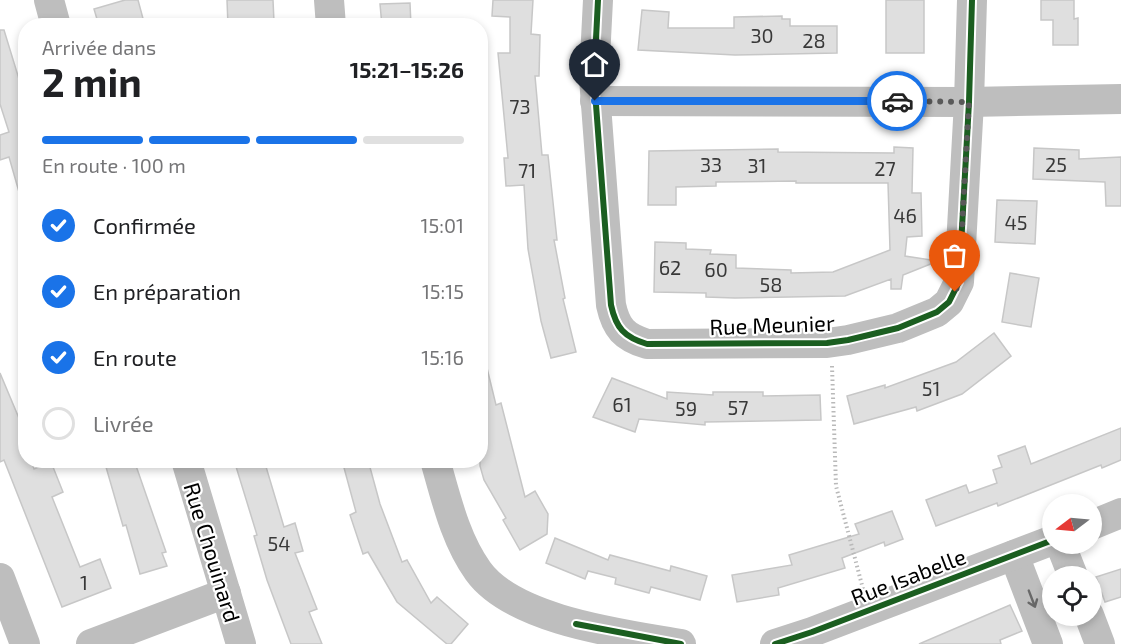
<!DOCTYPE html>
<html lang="fr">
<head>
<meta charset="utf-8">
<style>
  :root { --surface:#fff; --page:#f2f2f2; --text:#202124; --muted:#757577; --line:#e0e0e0; --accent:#1a73e8 }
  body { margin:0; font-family:"Exo 2",sans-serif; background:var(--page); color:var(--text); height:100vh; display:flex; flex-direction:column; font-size:22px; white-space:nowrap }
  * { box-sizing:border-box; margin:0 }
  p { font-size:20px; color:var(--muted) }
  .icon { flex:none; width:33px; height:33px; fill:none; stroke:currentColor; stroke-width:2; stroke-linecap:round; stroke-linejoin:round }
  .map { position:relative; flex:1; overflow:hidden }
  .panel { position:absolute; left:18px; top:18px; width:470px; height:450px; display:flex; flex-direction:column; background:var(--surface); border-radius:24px; box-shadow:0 3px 9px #0003 }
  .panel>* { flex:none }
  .needle { width:39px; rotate:254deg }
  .buttons { position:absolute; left:1042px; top:494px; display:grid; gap:12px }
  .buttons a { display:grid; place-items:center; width:60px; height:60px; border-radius:50%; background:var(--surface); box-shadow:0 3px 9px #0003; font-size:30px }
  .pin { position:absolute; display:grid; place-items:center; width:51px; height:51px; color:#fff; margin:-62px -26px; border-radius:50% 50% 50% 0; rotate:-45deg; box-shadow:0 0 6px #0007 }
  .pin .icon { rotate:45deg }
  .courier { position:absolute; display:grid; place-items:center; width:60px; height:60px; margin:-30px; border:4px solid #1a73e8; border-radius:50%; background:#fff; color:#222; box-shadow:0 2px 8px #0007 }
  .headline em { font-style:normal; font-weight:700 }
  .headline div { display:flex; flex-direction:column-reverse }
  .headline { display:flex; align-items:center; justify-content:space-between; height:102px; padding:0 24px }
  h1 { font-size:39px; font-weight:700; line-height:45px }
  .bar { display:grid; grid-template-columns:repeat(4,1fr); gap:9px 6px; align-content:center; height:72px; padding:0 24px }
  .bar i { height:8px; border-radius:4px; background:var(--line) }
  .bar .on { background:var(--accent) }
  .bar p { grid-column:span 4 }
  ol { padding:0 24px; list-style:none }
  li { display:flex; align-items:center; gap:18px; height:66px }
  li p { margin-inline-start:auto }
  li .icon { padding:6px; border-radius:50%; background:var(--accent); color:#fff; stroke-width:4 }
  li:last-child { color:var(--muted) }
  li i { width:33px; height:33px; border:3px solid var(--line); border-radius:50% }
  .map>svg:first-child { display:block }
  .building { fill:#dfdfdf; stroke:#c7c7c7; stroke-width:1.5 }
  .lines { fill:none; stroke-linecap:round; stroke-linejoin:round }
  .path { stroke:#b9b9b9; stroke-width:4; stroke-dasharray:1.5 3; stroke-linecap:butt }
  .minor { stroke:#bebebe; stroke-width:30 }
  .cycleway-casing { stroke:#fff; stroke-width:10 }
  .cycleway { stroke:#1b5e20; stroke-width:6 }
  .oneway { stroke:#686868 }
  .done { stroke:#595959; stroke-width:6; stroke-dasharray:0 10.8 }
  .route { stroke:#1a73e8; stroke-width:8 }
  .labels { text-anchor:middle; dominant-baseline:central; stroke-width:4.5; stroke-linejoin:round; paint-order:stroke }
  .number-label { font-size:20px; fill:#383838 }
  .street-label { font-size:22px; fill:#000; stroke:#fff }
</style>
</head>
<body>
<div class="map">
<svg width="1121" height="644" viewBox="0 0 1121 644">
  <rect width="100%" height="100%" fill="#fff"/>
  <g class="building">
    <polygon points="125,0 138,0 145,26 99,26 94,9"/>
    <polygon points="227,0 273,0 274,22 228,26"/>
    <polygon points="493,0 533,0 531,34 540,35 539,76 535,76 542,155 548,155 557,240 554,240 565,298 563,299 576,352 551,358 541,321 528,249 524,185 506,186 504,158 508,158 498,53 510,53 510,17 492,16"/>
    <rect x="886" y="0" width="38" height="53"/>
    <polygon points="1041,0 1074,0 1074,19 1078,18 1078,45 1053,45 1053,20 1041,20"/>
    <polygon points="410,3 411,26 382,26 380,4"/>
    <polygon points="642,10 669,12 668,28 734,28 734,17 782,16 782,19 790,19 790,26 837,26 837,53 735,55 638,50"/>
    <polygon points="0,30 4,30 26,102 26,199 21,199 9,157 0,160 0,135 9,132 0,104"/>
    <polygon points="894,147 913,148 912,193 921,193 922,236 907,237 905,256 938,261 903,275 901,289 891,289 891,279 845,296 735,298 706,297 706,293 654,292 655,242 686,243 686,249 711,250 710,254 736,255 736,268 791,270 791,273 833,272 890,250 888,183 796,183 796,181 716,182 716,186 676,187 676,205 648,205 649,151 778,149 778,152 894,153"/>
    <polygon points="1034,148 1079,150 1079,159 1121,157 1121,206 1106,206 1105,182 1033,179"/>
    <polygon points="997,200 1037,201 1035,244 995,242"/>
    <polygon points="1010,273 1039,278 1031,327 1002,322"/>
    <polygon points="994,333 1011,356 962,394 917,411 916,407 854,424 847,396 885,385 885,388 956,362"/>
    <polygon points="486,364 496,405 501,403 525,497 535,491 548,514 547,534 520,550 503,520 506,518 484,480 480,466 480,365"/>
    <polygon points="0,373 26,435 26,460 31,460 34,469 51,462 63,492 52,497 80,567 100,559 111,588 62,607 4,460 0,462"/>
    <polygon points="612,378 667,399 667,392 713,395 713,392 763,392 763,396 820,395 821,420 705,422 705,425 639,419 635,432 593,417"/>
    <polygon points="1121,428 1121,460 1102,468 1101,465 998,506 997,503 936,526 926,500 966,485 969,493 997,483 993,470 1002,467 998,456 1025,446 1031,464"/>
    <polygon points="104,460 134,460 166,552 162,553 167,566 140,574 126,525 123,526"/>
    <polygon points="234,460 264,460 284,527 295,523 303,551 295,553 317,609 309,612 322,644 291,644 267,580 254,536 257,535"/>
    <polygon points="355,460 368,460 380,504 402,562 407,560 431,603 437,597 468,624 451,644 447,644 397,602 368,552 363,554 350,515 356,512 343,464"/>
    <polygon points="892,511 903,539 885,546 884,542 842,558 845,568 778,588 779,595 737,602 732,575 792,565 789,555 859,534 855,524"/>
    <polygon points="555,538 608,560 610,555 670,571 671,566 707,576 700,600 651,587 649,593 615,584 616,578 588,571 585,579 546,563"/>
    <polygon points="1121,569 1121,597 1105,602 1096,577"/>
    <polygon points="1010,605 1022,631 1000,640 1001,644 919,644"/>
  </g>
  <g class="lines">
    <polyline class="path" points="832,366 836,486 863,589"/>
    <g class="minor">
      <polyline points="49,0 56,26"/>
      <polyline points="329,0 331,26"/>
      <path d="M598 0 594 78 611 305C616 328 624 337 647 344L827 343 848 340 898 328 937 312 949 302 959 282 969 102 972 0"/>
      <polyline points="595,101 969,102 1121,99"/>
      <polyline points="186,460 241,644"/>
      <path d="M435 460C446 498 455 539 478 571 514 621 624 634 681 644"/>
      <polyline points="1092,525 1121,513"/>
      <polyline points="1060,543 1073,576"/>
      <polyline points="1014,555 1048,644"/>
      <polyline points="0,578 25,644"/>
      <polyline points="1089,615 1100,644"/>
      <polyline points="91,644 226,593"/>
      <polyline points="775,644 812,632 1053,540"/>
    </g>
    <g class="cycleway-casing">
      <g id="cycleway">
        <path d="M598 0 594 78 611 305C616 328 624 337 647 344L827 343 848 340 898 328 937 312 949 302 959 282 969 102 972 0"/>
        <polyline points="576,624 681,644"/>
        <polyline points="775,644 812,632 1053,540"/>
      </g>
    </g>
    <use href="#cycleway" class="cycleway"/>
  </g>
  <defs><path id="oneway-shaft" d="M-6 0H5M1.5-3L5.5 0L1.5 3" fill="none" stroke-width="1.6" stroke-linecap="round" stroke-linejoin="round" transform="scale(1.5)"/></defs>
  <use class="oneway" href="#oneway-shaft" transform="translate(1032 599) rotate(69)"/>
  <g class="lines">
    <polyline class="done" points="897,101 969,102 959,282 955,292"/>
    <polyline class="route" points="595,101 897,101"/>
  </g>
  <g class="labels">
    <g class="number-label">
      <text x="762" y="35">30</text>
      <text x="814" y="40">28</text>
      <text x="520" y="106">73</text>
      <text x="711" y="164">33</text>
      <text x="1056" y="164">25</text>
      <text x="757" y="165">31</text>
      <text x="885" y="168">27</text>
      <text x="527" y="170">71</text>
      <text x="905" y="215">46</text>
      <text x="1016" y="222">45</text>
      <text x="670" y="267">62</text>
      <text x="716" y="269">60</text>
      <text x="771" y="284">58</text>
      <text x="931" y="388">51</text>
      <text x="622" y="404">61</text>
      <text x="738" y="407">57</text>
      <text x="686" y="408">59</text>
      <text x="279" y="543">54</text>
      <text x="84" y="582">1</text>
    </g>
    <g class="street-label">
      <text transform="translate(772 324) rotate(-2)">Rue Meunier</text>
      <text transform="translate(213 552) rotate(73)">Rue Chouinard</text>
      <text transform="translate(908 576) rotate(-21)">Rue Isabelle</text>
    </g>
  </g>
</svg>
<div class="buttons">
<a><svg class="needle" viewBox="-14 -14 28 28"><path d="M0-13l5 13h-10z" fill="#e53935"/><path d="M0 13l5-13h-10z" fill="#757577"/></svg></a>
<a><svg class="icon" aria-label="locate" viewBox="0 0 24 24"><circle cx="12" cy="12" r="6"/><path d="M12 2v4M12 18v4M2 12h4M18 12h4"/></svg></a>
</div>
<div class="pin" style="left:955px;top:292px;background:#ea580c"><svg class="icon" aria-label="bag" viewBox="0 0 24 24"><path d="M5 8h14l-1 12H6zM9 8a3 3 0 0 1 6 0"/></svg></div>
<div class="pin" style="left:595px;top:101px;background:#1f2937"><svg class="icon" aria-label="home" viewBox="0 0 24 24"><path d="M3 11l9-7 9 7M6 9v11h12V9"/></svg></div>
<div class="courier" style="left:897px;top:101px"><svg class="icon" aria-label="car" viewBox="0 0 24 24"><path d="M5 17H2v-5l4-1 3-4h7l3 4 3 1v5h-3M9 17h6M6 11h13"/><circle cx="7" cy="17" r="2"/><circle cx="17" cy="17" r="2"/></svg></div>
<section class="panel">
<div class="headline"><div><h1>2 min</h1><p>Arrivée dans</p></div><em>15:21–15:26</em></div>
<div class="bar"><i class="on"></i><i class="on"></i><i class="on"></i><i></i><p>En route · 100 m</p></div>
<ol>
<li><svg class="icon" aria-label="check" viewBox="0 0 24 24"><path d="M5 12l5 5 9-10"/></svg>Confirmée<p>15:01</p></li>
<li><svg class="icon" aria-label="check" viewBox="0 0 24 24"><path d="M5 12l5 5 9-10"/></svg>En préparation<p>15:15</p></li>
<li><svg class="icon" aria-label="check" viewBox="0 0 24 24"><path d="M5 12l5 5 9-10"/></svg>En route<p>15:16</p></li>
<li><i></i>Livrée</li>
</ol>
</section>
</div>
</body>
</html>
